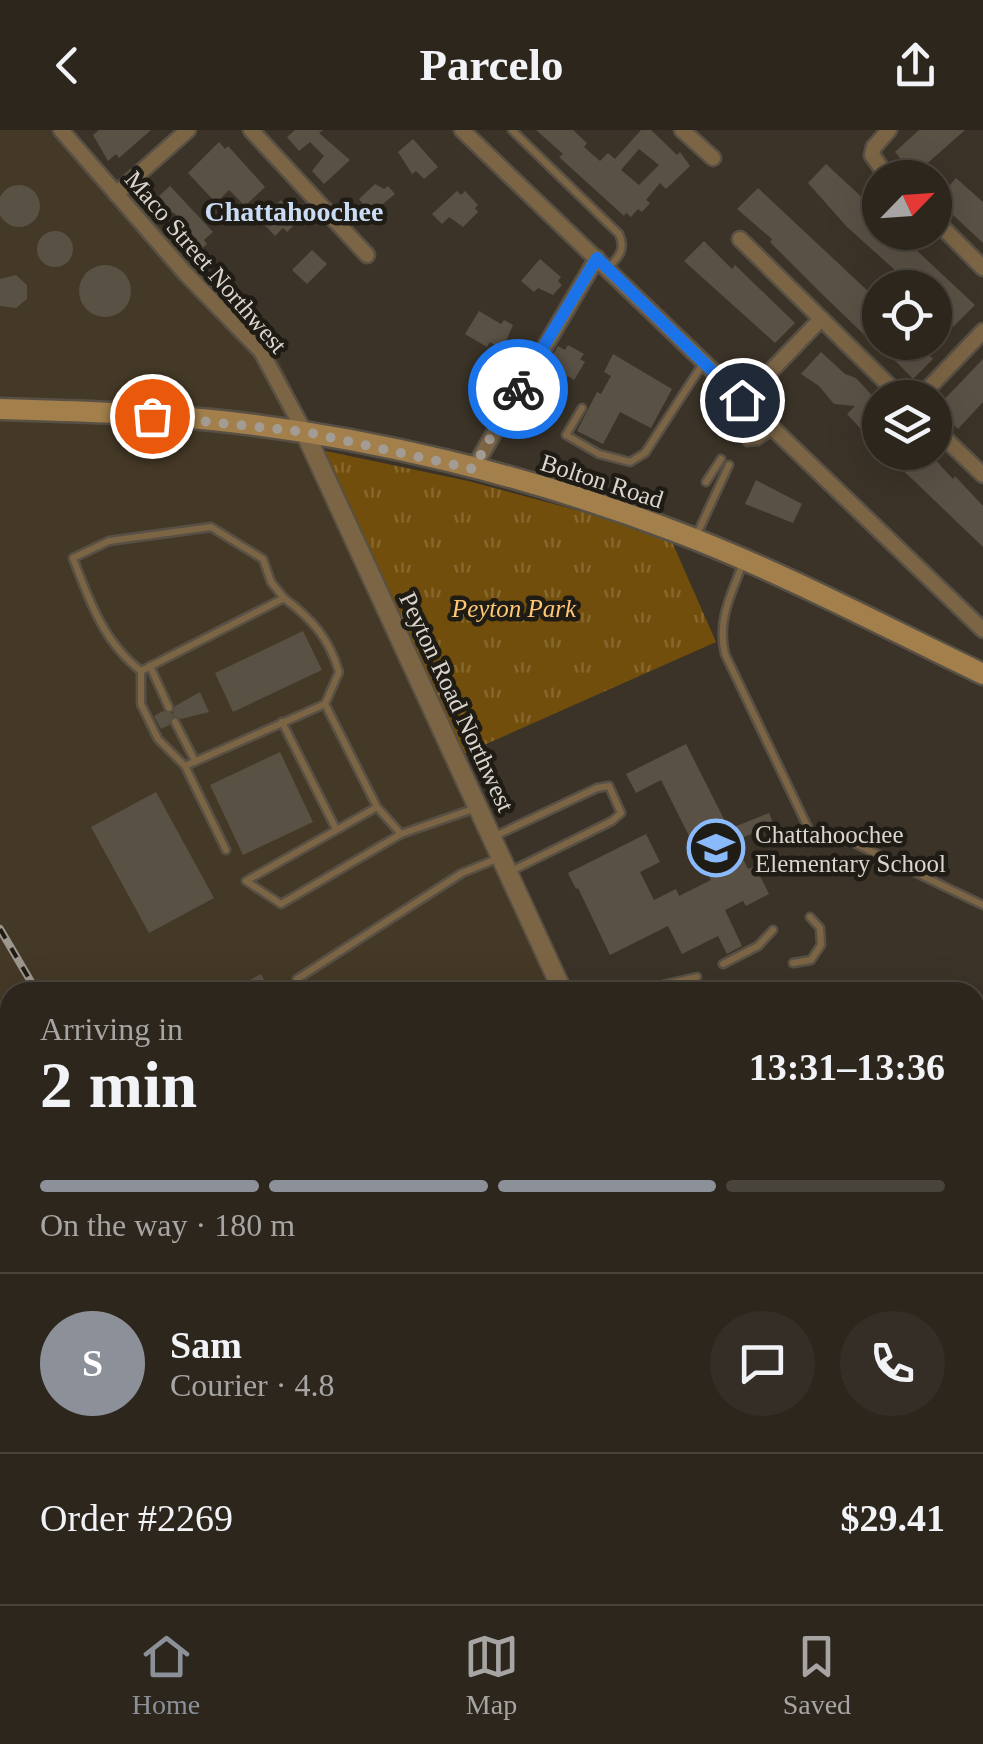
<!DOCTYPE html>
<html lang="en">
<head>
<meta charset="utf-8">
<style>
  :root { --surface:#2c261d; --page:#342e26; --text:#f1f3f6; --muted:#a6a5a4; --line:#48433b; --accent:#8c9099 }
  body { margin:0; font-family:"Times New Roman",serif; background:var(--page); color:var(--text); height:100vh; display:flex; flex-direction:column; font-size:38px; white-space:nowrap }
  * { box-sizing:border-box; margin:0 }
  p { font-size:32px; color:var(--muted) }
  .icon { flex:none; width:55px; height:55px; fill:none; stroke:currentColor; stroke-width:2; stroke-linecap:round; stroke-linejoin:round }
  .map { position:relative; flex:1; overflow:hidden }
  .details { position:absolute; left:0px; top:852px; width:985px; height:622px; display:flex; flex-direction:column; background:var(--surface); border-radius:30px 30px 0 0; box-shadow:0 10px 40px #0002,0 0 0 2px var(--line) }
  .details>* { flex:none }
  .needle { width:65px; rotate:65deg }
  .tools { position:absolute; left:862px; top:30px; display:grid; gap:20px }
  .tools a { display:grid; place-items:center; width:90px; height:90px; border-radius:50%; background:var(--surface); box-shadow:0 10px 40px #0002,0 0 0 2px var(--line); font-size:50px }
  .pin { position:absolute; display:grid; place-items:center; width:85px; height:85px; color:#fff; margin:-42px; border:5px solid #fff; border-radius:50%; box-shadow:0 2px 10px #0007 }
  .courier { position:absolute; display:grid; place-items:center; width:100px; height:100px; margin:-50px; border:8px solid #1a73e8; border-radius:50%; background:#fff; color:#222; box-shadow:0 2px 12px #0007 }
  .head em { font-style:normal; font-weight:700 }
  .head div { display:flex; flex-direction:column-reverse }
  .head { display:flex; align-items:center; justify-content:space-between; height:170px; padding:0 40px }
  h1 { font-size:65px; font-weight:700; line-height:75px }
  .bar { display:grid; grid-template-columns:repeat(4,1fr); gap:15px 10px; align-content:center; height:120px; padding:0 40px }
  .bar i { height:12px; border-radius:8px; background:var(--line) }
  .bar .selected { background:var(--accent) }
  .bar p { grid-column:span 4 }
  .line { display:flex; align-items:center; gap:25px; padding:0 40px; border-top:2px solid var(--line) }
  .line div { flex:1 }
  .round { display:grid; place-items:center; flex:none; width:105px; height:105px; border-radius:52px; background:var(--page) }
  header { display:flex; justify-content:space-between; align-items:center; height:130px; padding:0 40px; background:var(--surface); font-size:45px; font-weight:700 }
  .dock { display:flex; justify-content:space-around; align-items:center; height:140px; border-top:2px solid var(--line); background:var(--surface); font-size:28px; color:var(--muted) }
  .dock a { display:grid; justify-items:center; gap:5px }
  .dock .selected { color:var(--accent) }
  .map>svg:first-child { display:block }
  .built { fill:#443826 }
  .park { fill:url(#park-tufts) }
  .building { fill:#5a5145; fill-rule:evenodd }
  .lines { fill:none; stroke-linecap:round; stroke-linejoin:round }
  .service-casing { stroke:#585045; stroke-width:11 }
  .minor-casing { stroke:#585045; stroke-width:19 }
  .tertiary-casing { stroke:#585045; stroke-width:22 }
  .secondary-casing { stroke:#585045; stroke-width:25 }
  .service { stroke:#7b6545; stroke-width:6 }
  .minor { stroke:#7b6545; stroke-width:14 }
  .tertiary { stroke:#7b6545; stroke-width:18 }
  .secondary { stroke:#a27f4b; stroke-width:20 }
  .rail-casing { stroke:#9c968d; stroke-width:8 }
  .rail { stroke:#1f1c16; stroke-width:4; stroke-dasharray:11; stroke-linecap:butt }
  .done { stroke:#a39c94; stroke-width:10; stroke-dasharray:0 18 }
  .route { stroke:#1a73e8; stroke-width:12 }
  .labels { text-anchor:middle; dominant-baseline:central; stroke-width:9; stroke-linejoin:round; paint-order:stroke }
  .street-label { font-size:25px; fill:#dbd5ce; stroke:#1f1c16 }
  .park-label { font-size:25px; font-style:italic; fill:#ffc773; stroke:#1f1c16 }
  .poi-label { font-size:25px; fill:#dbd5ce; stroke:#1f1c16; text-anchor:start }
  .neighbourhood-label { font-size:28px; font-weight:bold; fill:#cadcf5; stroke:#1f1c16 }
</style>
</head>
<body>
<header><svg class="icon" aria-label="back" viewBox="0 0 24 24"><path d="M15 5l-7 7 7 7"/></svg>Parcelo<svg class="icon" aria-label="share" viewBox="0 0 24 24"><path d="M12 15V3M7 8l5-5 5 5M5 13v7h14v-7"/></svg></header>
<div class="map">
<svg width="983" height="1474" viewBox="0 0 983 1474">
  <defs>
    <pattern id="park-tufts" width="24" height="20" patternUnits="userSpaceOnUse" patternTransform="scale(2.5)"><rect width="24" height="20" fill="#724e0c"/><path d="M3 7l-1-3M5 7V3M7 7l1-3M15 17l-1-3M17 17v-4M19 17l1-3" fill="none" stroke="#86672e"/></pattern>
  </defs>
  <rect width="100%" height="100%" fill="#3b3327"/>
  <polygon class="built" points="0,0 69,0 274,218 566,862 10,862 10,1465 521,1465 508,1474 0,1474"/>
  <polygon class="park" points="321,320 468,351 669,405 716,512 459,626"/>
  <g class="building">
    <polygon points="99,0 151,0 119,28 116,24 108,31 93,5"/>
    <polygon points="295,0 323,0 319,3 350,30 324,54 312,41 324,26 310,12 299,21 287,7"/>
    <path d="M536 0H573L587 13 584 17 600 31 608 23 615 29 641 0H651L677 25 680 22 690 36 666 59 660 53 646 70 650 73 642 82 638 79 631 87 626 83 624 86 559 27 563 24ZM639 19 659 35 639 55 621 40Z"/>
    <polygon points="919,0 965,0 914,45 895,22"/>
    <polygon points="413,9 438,37 424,49 416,41 412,44 398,22"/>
    <polygon points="219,12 225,19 228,16 265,57 245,76 229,60 216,73 188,43"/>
    <polygon points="826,34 880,84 880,102 897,102 975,175 953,197 935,180 935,158 915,158 847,97 808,53"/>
    <polygon points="956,48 983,72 983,113 937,70"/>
    <polygon points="375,54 384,59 388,56 395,64 374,81 370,75 366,78 359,69"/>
    <circle cx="19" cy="76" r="21"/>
    <polygon points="170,56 213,102 204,110 207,114 198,122 183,106 190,100 173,82 166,89 155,76 162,70 159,66"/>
    <polygon points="758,58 870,163 880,176 880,212 916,212 933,229 913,249 880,215 880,220 824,166 770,112 772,109 737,79"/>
    <polygon points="457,61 461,65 465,61 478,75 475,78 478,82 463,97 449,87 442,94 432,84"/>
    <polygon points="281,70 296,86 290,91 294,95 287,102 283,98 275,106 265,95 273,88 267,82"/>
    <circle cx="55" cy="119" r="18"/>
    <polygon points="704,111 732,139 735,135 795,193 775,213 684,131"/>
    <polygon points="312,120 327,134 307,154 292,140"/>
    <polygon points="540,129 561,147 558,151 562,155 553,165 538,158 534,162 521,151"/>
    <circle cx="105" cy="161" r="26"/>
    <polygon points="16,145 27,155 27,169 16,178 0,176 0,149"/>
    <polygon points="479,181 501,194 504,190 513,195 502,220 490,212 487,217 465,204"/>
    <polygon points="568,215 584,224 580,229 585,232 574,250 568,246 564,251 554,245 558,239 548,233 558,216 565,220"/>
    <polygon points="821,222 845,244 856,248 880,274 880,320 847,284 855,276 834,274 819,256 801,244"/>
    <polygon points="613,224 672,259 651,298 620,282 603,314 577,301 597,262 601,264 611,246 604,242"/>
    <polygon points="983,229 983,272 958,299 936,278"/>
    <polygon points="884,322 928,322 953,349 955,346 983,376 983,417"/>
    <polygon points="756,350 802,374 793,393 745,374"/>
    <polygon points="303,501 322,540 233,582 215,543"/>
    <polygon points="200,562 209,582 181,589 173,586 169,595 161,599 154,586 163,581 173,584 175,576"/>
    <polygon points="686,614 729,699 769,683 774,695 734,711 748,739 755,736 769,764 746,776 743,771 725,780 742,816 727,824 718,806 682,824 668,796 610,825 578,758 576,759 568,743 646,704 660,732 640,742 654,770 676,759 679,766 711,750 661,650 636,663 626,644"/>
    <polygon points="280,622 313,692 243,725 210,655"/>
    <polygon points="156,662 214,768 149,803 91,697"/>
    <polygon points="261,844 271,862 227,862"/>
  </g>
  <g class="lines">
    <g class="service-casing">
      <g id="service">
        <path d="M512 0 619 104C626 119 619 127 608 138"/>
        <polyline points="582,278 566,305 599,324 630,332 645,323 704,232"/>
        <polyline points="747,312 758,311 772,301"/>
        <polyline points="706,352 721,329"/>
        <polyline points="697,404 729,335"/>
        <path d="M743 433C731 465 717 490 725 524L811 704 821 711 848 710 983 775"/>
        <polyline points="150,536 169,578"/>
        <path d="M141 541C104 513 89 470 73 428L109 411 211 397 263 429 271 452 284 468"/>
        <polyline points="175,592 195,631"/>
        <polyline points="282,592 336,699"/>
        <polyline points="185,636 325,574 377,677 401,704 476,678"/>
        <polyline points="377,677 246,751 281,774 401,704"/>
        <polyline points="493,707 597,658 609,656 621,683 612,691 509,742"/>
        <path d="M226 720 185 636 158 609 141 574V541L284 468C312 489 329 508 339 542L325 574"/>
        <polyline points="793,833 811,830 821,815 820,798 810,787"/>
        <polyline points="723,834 758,816 773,800"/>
        <polyline points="297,849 462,743 499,728"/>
        <polyline points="632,862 697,847"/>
        <polyline points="0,1041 10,1064"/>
        <polyline points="0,1232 10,1205"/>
        <polyline points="0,1427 10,1446"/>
        <polyline points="21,1465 26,1474"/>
      </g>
    </g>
    <g class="minor-casing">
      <g id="minor">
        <polyline points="61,0 185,143 261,221 305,303"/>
        <polyline points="251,0 367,125"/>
        <polyline points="462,0 983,500"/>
        <polyline points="682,0 713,28"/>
        <polyline points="888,48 872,25 874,17 889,0"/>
        <polyline points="116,64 188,0"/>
        <polyline points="935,90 983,138"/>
        <polyline points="740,109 902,268"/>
        <polyline points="919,268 983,201"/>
        <polyline points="743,270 821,189"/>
        <polyline points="935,299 983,345"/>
        <polyline points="473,339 597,128"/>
        <polyline points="975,1366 983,1382"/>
      </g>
    </g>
    <g class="tertiary-casing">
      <g id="tertiary">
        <polyline points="305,303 563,862"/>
        <polyline points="840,1465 844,1474"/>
      </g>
    </g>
    <g class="secondary-casing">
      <g id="secondary">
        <path d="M0 279C71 281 141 283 212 290 368 306 527 345 674 401 780 441 881 495 983 544"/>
        <polyline points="975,906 983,901"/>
        <polyline points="0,1462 10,1457"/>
      </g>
    </g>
    <use href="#service" class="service"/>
    <use href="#minor" class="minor"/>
    <use href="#tertiary" class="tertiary"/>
    <use href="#secondary" class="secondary"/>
    <g class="rail-casing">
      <g id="rail">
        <polyline points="0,799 37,862"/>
        <polyline points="379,1465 383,1474"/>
      </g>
    </g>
    <use href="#rail" class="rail"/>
  </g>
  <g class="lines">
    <polyline class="done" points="152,286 306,302 473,339 518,259"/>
    <polyline class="route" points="518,259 597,128 742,270"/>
  </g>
  <defs>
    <g id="school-ring" transform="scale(2.875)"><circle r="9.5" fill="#1f1c16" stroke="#8abafc" stroke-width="1.5"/><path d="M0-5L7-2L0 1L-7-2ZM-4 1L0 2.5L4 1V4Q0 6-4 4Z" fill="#8abafc"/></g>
  </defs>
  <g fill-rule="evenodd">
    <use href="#school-ring" x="716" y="718"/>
  </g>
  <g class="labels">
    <g class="street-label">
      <text transform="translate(206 132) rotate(49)">Maco Street Northwest</text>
      <text transform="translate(602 351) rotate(18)">Bolton Road</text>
      <text transform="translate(457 572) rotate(65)">Peyton Road Northwest</text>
    </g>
    <g class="park-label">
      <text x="514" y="478">Peyton Park</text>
    </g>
    <g class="poi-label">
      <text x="755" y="704">Chattahoochee<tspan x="755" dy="29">Elementary School</tspan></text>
    </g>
    <g class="neighbourhood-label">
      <text x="294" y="81">Chattahoochee</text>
    </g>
  </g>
</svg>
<div class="tools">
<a><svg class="needle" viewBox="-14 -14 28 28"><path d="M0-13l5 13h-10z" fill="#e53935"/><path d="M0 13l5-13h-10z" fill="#a6a5a4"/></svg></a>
<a><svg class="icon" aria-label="locate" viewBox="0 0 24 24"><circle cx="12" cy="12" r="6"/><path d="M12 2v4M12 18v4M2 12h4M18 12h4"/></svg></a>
<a><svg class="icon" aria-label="layers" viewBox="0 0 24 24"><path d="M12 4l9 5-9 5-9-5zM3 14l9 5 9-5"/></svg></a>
</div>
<div class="pin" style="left:152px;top:286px;background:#ea580c"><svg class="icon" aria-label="bag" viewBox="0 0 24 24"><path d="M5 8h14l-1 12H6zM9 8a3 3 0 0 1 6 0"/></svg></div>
<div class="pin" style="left:742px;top:270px;background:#1f2937"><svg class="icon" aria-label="home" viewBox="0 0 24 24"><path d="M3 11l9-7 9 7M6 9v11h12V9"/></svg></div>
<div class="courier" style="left:518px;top:259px"><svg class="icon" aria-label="bike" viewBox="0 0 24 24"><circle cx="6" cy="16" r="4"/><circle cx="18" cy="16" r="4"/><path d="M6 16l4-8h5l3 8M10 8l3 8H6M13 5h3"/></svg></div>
<section class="details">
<div class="head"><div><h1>2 min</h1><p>Arriving in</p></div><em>13:31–13:36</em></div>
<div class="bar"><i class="selected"></i><i class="selected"></i><i class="selected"></i><i></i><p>On the way · 180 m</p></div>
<div class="line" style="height:180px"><b class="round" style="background:var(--accent);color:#fff">S</b><div><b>Sam</b><p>Courier · 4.8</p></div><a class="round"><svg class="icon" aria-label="chat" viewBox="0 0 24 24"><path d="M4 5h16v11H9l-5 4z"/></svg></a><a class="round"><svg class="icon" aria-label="phone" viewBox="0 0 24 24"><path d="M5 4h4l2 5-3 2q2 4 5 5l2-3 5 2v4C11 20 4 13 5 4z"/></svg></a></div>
<div class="line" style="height:130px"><div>Order #2269</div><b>$29.41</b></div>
</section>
</div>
<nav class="dock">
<a class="selected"><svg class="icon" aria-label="home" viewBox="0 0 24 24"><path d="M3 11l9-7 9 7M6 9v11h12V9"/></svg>Home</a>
<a><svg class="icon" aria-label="map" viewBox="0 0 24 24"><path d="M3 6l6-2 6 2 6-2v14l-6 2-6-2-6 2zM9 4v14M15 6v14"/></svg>Map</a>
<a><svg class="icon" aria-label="saved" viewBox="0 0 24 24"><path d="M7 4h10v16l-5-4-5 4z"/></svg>Saved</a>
</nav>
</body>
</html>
